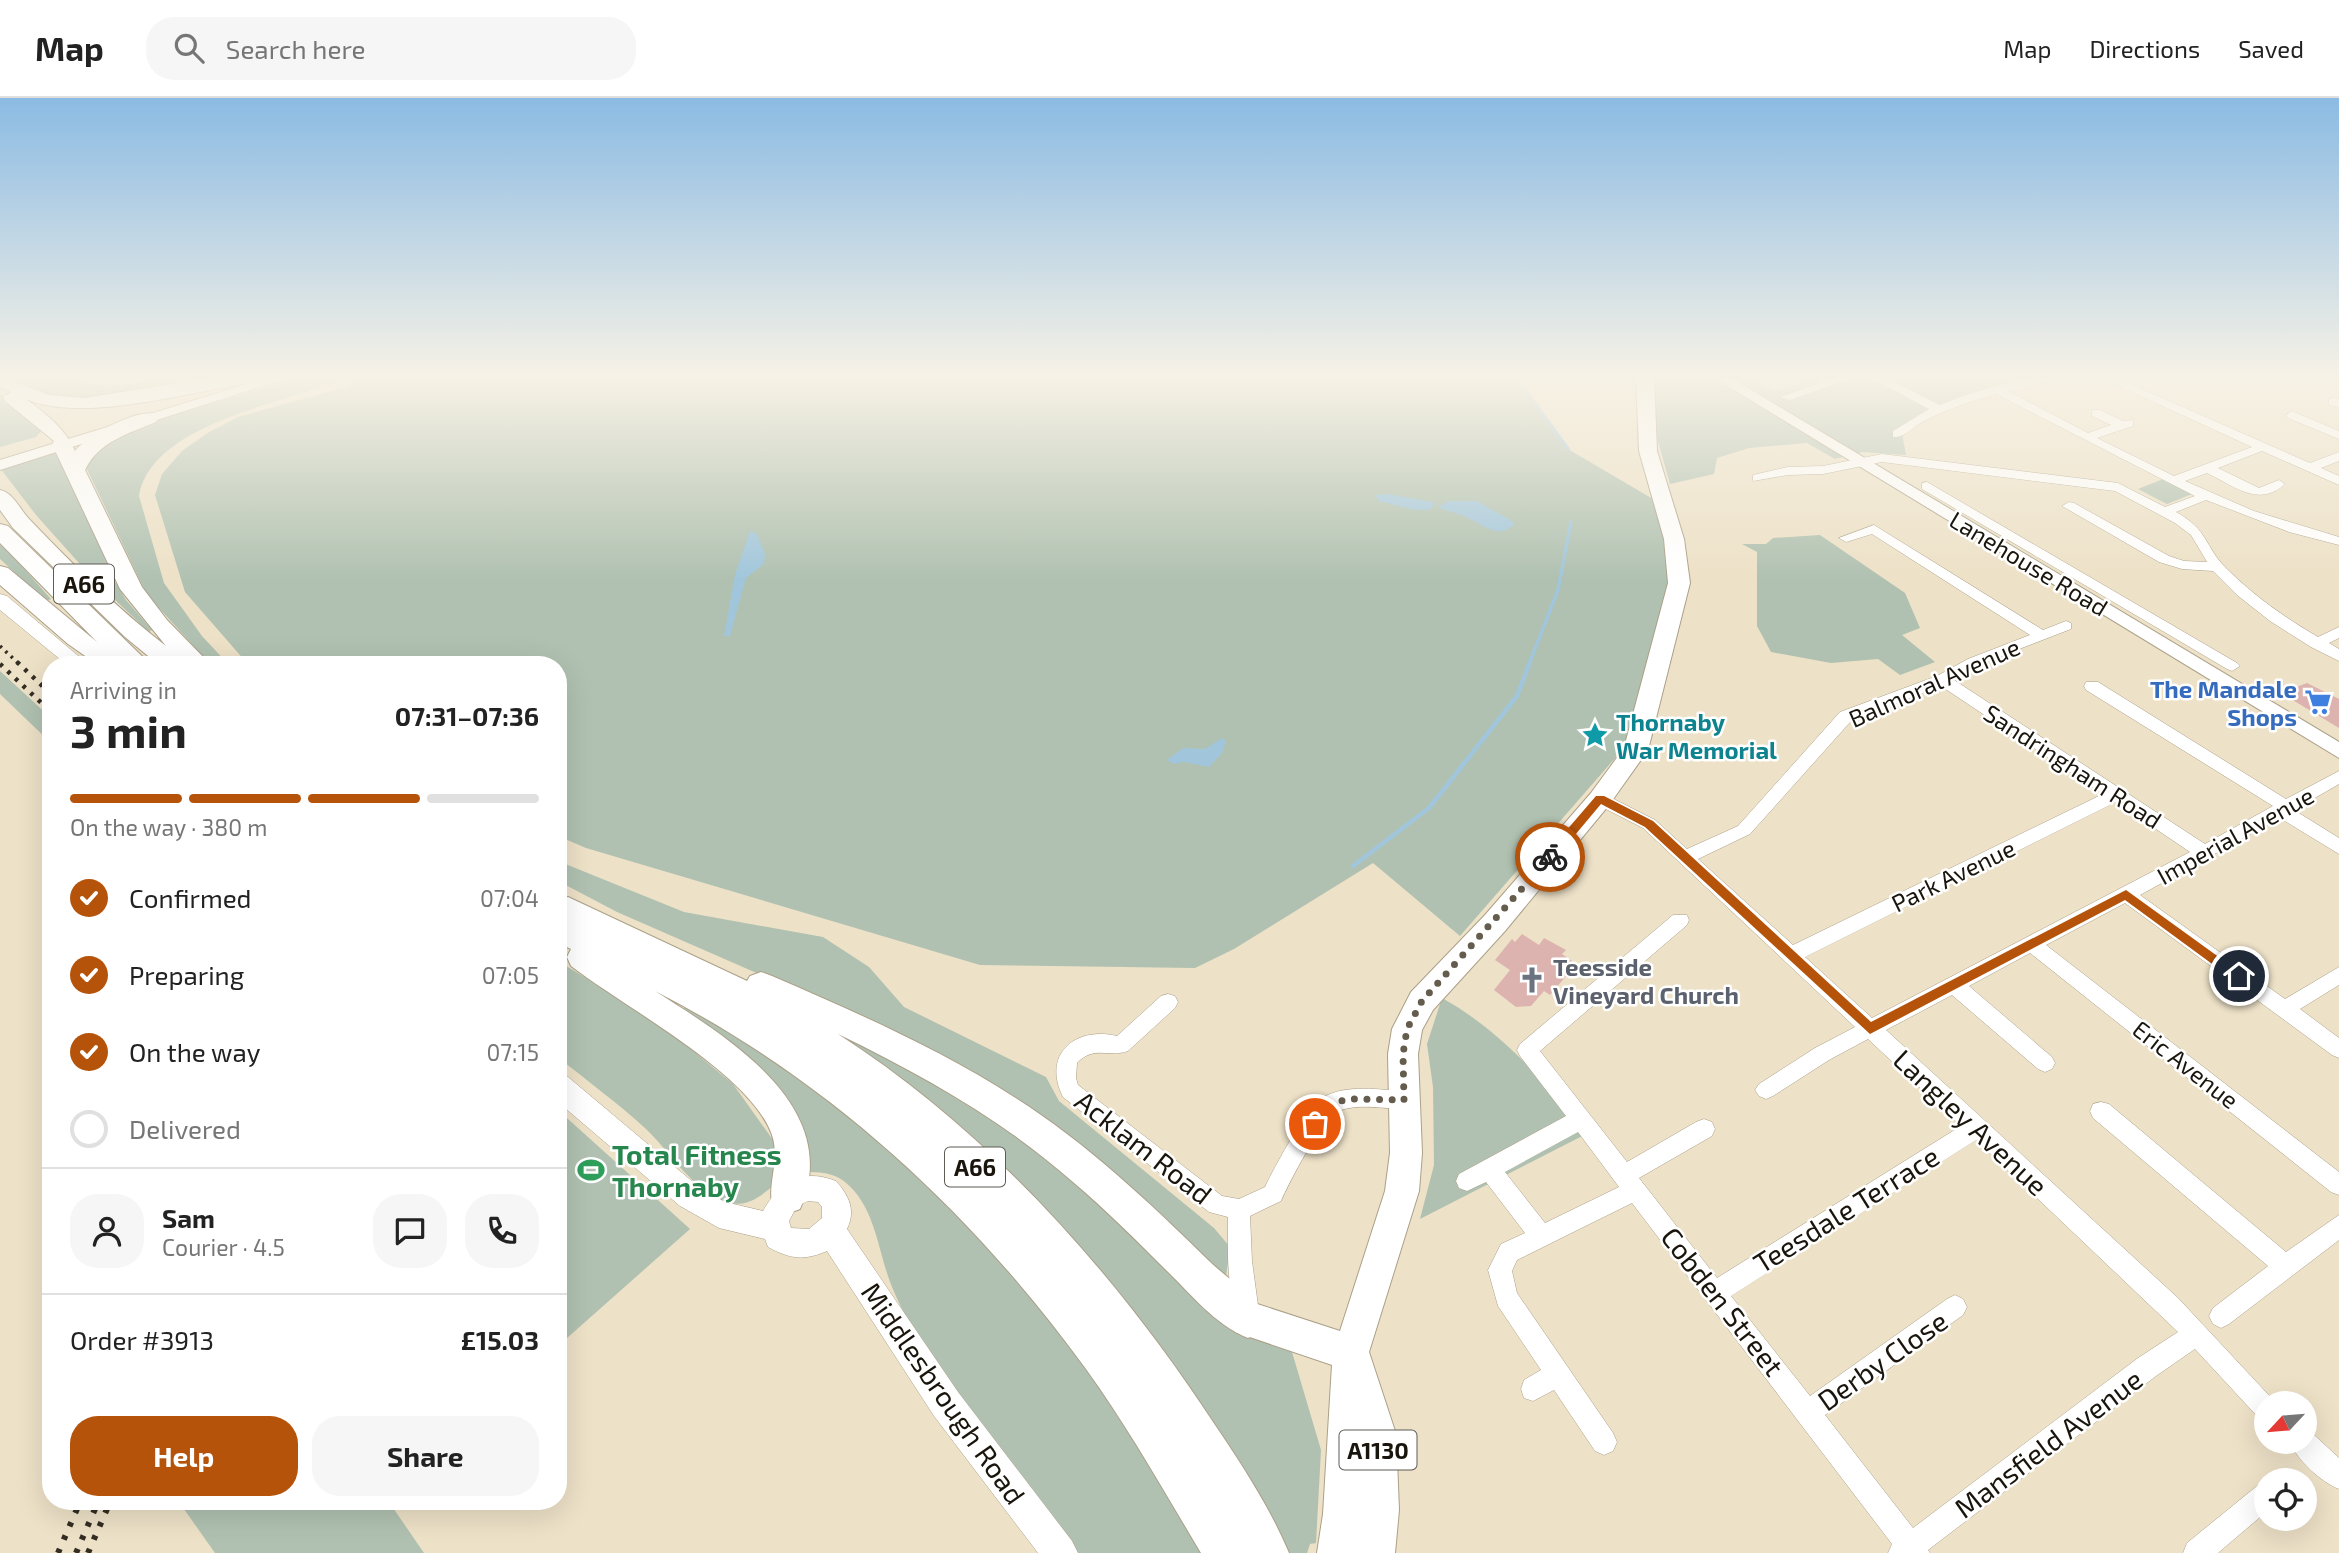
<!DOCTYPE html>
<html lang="en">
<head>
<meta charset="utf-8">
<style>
  :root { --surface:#fff; --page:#f6f6f6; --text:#222; --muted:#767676; --line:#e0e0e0; --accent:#b45309 }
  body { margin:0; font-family:"Exo 2",sans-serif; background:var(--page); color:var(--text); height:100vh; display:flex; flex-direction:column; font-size:26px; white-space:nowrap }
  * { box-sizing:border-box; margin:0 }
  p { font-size:23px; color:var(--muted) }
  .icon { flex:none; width:38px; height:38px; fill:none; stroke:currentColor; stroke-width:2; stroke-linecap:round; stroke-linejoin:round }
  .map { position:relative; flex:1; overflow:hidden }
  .side { position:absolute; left:42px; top:558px; width:525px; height:854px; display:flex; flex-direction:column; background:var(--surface); border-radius:28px; box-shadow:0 7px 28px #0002 }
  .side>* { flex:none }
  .needle { width:46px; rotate:244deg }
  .controls { position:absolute; left:2254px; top:1293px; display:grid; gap:14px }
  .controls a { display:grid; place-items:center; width:63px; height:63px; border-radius:50%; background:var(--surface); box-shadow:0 7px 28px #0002; font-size:35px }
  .pin { position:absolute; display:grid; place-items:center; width:60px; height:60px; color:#fff; margin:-30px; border:4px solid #fff; border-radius:50%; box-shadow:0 2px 7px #0007 }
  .courier { position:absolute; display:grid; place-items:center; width:70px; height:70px; margin:-35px; border:5px solid #b45309; border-radius:50%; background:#fff; color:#222; box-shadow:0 2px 9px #0007 }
  .summary em { font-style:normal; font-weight:700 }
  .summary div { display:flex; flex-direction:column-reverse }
  .summary { display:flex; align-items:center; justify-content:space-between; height:119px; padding:0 28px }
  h1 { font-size:46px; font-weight:700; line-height:52px }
  .bar { display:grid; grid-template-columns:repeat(4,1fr); gap:10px 7px; align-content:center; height:84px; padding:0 28px }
  .bar i { height:9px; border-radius:5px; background:var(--line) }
  .bar .current { background:var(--accent) }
  .bar p { grid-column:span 4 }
  .line { display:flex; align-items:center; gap:18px; padding:0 28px; border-top:2px solid var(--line) }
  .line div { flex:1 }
  .round { display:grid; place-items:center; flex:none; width:74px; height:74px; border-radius:28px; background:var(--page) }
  ol { padding:0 28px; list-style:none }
  li { display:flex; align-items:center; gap:21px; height:77px }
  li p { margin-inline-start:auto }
  li .icon { padding:7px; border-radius:50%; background:var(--accent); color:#fff; stroke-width:4 }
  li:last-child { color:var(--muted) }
  li i { width:38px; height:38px; border:4px solid var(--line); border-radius:50% }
  .button { display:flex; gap:14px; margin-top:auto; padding:14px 28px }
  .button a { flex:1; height:80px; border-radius:28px; background:var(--accent); color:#fff; font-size:28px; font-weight:700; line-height:80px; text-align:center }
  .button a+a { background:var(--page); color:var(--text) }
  header { display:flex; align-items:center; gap:42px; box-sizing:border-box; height:98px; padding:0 35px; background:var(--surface); border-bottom:2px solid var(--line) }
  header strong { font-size:33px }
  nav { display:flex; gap:38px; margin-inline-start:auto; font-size:24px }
  .search { width:490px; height:63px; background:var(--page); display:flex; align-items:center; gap:18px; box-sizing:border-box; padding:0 24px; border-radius:28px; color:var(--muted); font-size:26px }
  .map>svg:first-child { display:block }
  .green { fill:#b0c1b1 }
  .water { fill:#a1c6db }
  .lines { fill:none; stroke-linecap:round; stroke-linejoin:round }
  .stream-far1 { stroke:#a1c6db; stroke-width:3.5 }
  .stream { stroke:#a1c6db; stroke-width:4.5 }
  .building { fill:#ddb3af }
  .minor-casing { stroke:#aba088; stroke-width:1 }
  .tertiary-casing { stroke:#aba088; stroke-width:2 }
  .secondary-casing { stroke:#aba088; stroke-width:1 }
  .primary-casing { stroke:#aba088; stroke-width:2 }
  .trunk-casing { stroke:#aba088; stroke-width:2 }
  .minor { fill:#fff; fill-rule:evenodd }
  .tertiary { fill:#fff; fill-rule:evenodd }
  .secondary { fill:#fff; fill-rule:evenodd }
  .primary { fill:#fff; fill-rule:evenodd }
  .trunk { fill:#fff; fill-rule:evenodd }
  .rail-far2 { stroke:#332d22; stroke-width:3.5; stroke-dasharray:2.5 5; stroke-linecap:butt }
  .rail-far1 { stroke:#332d22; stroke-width:4.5; stroke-dasharray:3.5 7; stroke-linecap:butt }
  .rail { stroke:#332d22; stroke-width:6; stroke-dasharray:4.5 10; stroke-linecap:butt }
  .route { fill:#b45309 }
  .done { stroke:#645c4d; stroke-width:7; stroke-dasharray:0 12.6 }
  .labels { text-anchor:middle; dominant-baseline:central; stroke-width:5; stroke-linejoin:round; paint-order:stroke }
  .shield { fill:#fff; stroke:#5f5b55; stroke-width:2 }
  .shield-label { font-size:23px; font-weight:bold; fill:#1a150c }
  .street-label { font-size:24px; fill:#1a150c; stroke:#fff }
  .shop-label { font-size:24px; font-weight:bold; fill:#366cbe; stroke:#fff; text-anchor:end }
  .culture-label { font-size:24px; font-weight:bold; fill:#0d838f; stroke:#fff; text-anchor:start }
  .worship-label { font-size:24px; font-weight:bold; fill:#5b616d; stroke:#fff; text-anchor:start }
  .near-street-label { font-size:28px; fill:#1a150c; stroke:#fff }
  .near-leisure-label { font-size:28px; font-weight:bold; fill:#27864d; stroke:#fff; text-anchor:start }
</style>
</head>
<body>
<header>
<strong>Map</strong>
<div class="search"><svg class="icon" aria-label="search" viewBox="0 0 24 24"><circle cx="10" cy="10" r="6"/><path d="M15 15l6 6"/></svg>Search here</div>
<nav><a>Map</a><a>Directions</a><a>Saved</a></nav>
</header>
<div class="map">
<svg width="2339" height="1455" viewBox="0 0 2339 1455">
  <rect width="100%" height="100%" fill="#ede1c7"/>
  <g class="green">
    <polygon points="8,278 61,278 106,289 183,278 212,278 88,301 41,295"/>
    <path d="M304 278H350C291 305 152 323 139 398L164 485 202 538 229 567H211L147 497 84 365 88 353 130 330Z"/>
    <polygon points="362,278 1515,278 1568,351 1658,404 1667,438 1671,484 1623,651 1460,838 1373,765 1234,851 1195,870 980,867 586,750 558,738 558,567 250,567 246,564 185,494 155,397 162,376 182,353 209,334 238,319 346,289"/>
    <polygon points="1653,278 1755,278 1751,280 1773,293 1821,278 2064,278 1997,292 1901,330 1906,357 1862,354 1835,361 1807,345 1749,350 1717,360 1714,376 1670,386 1652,322"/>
    <polygon points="0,296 44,330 36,339 0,349"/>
    <polygon points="59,352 114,482 126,502 152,532 149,534 96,484 36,417 0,370"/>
    <polygon points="2163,381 2192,396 2167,406 2138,391"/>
    <polygon points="1820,437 1905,495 1920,530 1902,537 1935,564 1900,577 1878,561 1831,565 1771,554 1757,528 1757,454 1742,446 1766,446 1773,440"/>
    <polygon points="0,444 51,501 46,503 0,461"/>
    <polygon points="0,573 51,620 51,645 0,596"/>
    <polygon points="558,763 684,814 823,839 869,869 904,909 1046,979 1059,1003 1214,1130 1230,1149 1224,1194 1124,1093 768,880 617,814 558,783"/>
    <path d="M558 863 657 923 733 986 778 1049 774 1087C758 1101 742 1112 720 1102 691 1089 669 1053 646 1031 619 1006 587 983 558 959Z"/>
    <path d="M1442 900C1502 933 1544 985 1590 1034L1420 1121 1434 1067 1433 989 1427 946Z"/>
    <path d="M687 908 786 964 940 1092 1087 1264 1202 1455H1075C1042 1411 1009 1367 977 1323 945 1280 912 1238 892 1189 878 1155 876 1109 845 1084 833 1074 818 1074 805 1074L798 1044 680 913Z"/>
    <polygon points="832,929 891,958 1038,1050 1239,1230 1292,1254 1321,1352 1316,1445 1310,1446 1307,1455 1285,1455 829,935"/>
    <polygon points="558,1012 690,1131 558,1248"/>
    <polygon points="179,1404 389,1404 424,1455 215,1455"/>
  </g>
  <g class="water">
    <polygon points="1389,396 1436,405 1429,412 1415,412 1379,403 1375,397"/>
    <path d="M1449 403H1477L1515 425C1501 442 1484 428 1470 421 1460 415 1448 414 1438 409Z"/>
    <polygon points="750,433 757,436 765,456 764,466 746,480 730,538 724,538 735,477"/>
    <polygon points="1222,640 1226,643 1222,655 1209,669 1184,664 1174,666 1167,662 1183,650 1205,651"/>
  </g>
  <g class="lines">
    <g class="stream-far1">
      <polyline points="1515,278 1568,351"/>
      <polyline points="1529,566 1558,492 1571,424"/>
    </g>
    <polyline class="stream" points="1353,768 1429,710 1517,598 1530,564"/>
  </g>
  <g class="building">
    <polygon points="2307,585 2339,601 2339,630 2281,595"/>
    <polygon points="1522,836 1539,847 1544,840 1566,852 1562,856 1572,863 1568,867 1573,870 1550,897 1544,893 1531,908 1516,909 1494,892 1510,872 1495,862 1512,841 1515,844"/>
  </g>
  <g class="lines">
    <g class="minor-casing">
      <g id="minor">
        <polygon points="1840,278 1857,278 1790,302 1780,299"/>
        <path d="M1867 278H1882L1940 307C1979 291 2024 278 2067 278L2008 293 2088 335 2111 327 2092 318V312H2100L2123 323 2133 322V328L2097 340 2174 378 2252 349 2097 278H2112L2310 365 2339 354V363L2321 370 2339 378V387L2262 353 2218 370 2259 390 2279 382 2285 386C2259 410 2234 388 2207 375L2185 383 2254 413 2339 439V447L2289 434 2206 402 2176 414C2209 432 2204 448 2226 470 2254 498 2284 519 2318 539L2339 529V540L2329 545 2339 551V563L2311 549 2270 523 2237 497 2213 473 2182 471 2159 464 2062 408 2069 404 2074 405 2169 458 2184 463 2207 464 2191 437 2175 425 2115 393 1882 364 1823 376 1788 377 1753 383V377L1788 369 1823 368 1882 356 2118 385 2165 409 2195 398 1996 296C1970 303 1945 312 1922 324 1912 330 1904 340 1893 339V333L1929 311Z"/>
        <polygon points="2333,300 2339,301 2339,309 2329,307 2329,301"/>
        <polygon points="2292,313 2339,333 2339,341 2288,320 2286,317"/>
        <polygon points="1927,384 2237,565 2240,568 2232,573 2227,571 1922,391 1922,385"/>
        <path d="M1874 427 2043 532 2066 523 2071 525V531L1978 567 1954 582 2205 746 2273 708 2086 592 2084 588 2086 584H2098L2286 701 2339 673V686L2294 712 2339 740V756L2280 720 2140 797 2285 901 2339 869V887L2300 911 2339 940V960L2332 957 2125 805 2046 847 2339 1074V1097L2331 1094 2030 855 1969 888 2052 959 2055 965 2052 971 2045 974 2038 971 1952 897 1886 932 2178 1200 2277 1306H2266V1321L2257 1318 2195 1251 2156 1278 1928 1452 1930 1455H1888L1892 1446 1632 1105 1517 1162 1512 1173 1517 1195 1613 1335 1617 1344 1613 1353 1604 1357 1595 1353 1554 1292 1533 1303 1524 1300 1521 1291 1524 1282 1541 1272 1498 1208 1488 1172 1501 1146 1525 1135 1486 1084 1467 1093 1459 1090 1456 1083 1459 1076 1566 1018 1520 958 1517 952 1520 946 1673 817H1687L1689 822 1687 827 1540 953 1627 1064 1696 1024 1704 1021 1712 1024 1715 1031 1712 1038 1639 1080 1717 1180 1961 1028 1868 941 1829 962 1773 998 1766 1001 1759 998 1755 992 1759 986 1815 950 1855 929 1643 730 1594 705 1591 701 1600 695 1606 697 1655 722 1687 751 1738 728 1840 614 1937 578 1968 561 2030 537 1872 436 1846 444 1839 440ZM1941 588 2103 696 1793 847 1698 761 1750 736 1852 622ZM2116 704 2190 754 1872 920 1805 859ZM1578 1034 1619 1089 1545 1125 1505 1074ZM1976 1042 2178 1234 2138 1260 1913 1430 1825 1317 1963 1217 1967 1209 1963 1201 1955 1197 1947 1201 1810 1298 1731 1198Z"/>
        <path d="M1168 896 1175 898 1178 904 1175 910 1128 953C1109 960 1094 947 1077 965L1076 980 1078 987 1222 1098 1239 1101 1265 1089C1274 1070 1307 1008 1324 999 1346 986 1380 992 1404 993L1411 996 1415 1002 1411 1008 1404 1011C1385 1011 1357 1005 1339 1013 1322 1020 1289 1085 1281 1103L1250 1118 1252 1163 1259 1215 1255 1223 1247 1227 1239 1223C1226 1193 1228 1152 1228 1119L1209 1114 1063 999C1042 957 1074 928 1117 938L1161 898Z"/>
        <polygon points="2101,1004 2109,1006 2286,1154 2339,1117 2339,1142 2229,1226 2221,1230 2213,1226 2209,1218 2213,1210 2268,1168 2093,1020 2090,1013 2093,1006"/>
        <path d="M2305 1332 2312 1335 2339 1360V1391C2321 1384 2297 1362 2290 1344H2305Z"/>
        <polygon points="2266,1384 2266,1414 2218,1455 2183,1455 2187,1445 2257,1388"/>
      </g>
    </g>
    <g class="tertiary-casing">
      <g id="tertiary">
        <polygon points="273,278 294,278 0,372 0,362"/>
        <polygon points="1711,278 1728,278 2339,644 2339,660"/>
      </g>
    </g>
    <g class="secondary-casing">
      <g id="secondary">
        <polygon points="0,496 7,498 89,567 67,567 0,512"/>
        <path d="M558 975 568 979 700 1090 725 1104 763 1113C780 1083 802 1070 836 1083 849 1098 856 1112 847 1131L958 1294 1072 1443 1078 1455H1038L934 1318 827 1153C804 1163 790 1161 768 1149L765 1141 719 1130 680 1108 558 1004ZM808 1103 818 1104 822 1109V1120L809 1131 791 1130 789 1123 797 1108Z"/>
      </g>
    </g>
    <g class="primary-casing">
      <polygon id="primary" points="1636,278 1654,278 1657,353 1684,441 1690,485 1648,652 1609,707 1505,833 1433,912 1422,932 1418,956 1422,1055 1419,1093 1369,1254 1396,1336 1399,1412 1395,1455 1317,1455 1323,1416 1332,1267 1235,1234 1230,1221 1235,1208 1248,1203 1340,1233 1385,1093 1390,1055 1388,956 1392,931 1411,894 1485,817 1591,695 1624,650 1668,485 1664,441 1639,353"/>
    </g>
    <g class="trunk-casing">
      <g id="trunk">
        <path d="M0 278 49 297 84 300 223 278H252L251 284 244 286C184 295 81 325 26 301 48 317 65 331 75 353 88 337 136 311 156 316L159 320 156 324C128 336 99 343 85 372L142 489 167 522 211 567H159L125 539 13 430 0 412V392C14 395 20 412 30 422 72 466 118 511 166 548L120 491 52 346 54 343 5 303 3 299 11 294 0 289Z"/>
        <polygon points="0,426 8,428 151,567 98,567 68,546 0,487 0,468 8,470 97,544 0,445"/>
        <path d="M568 799 747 883 750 878 761 874 772 878C855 914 938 950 1014 999 1085 1044 1148 1103 1208 1162 1227 1181 1257 1198 1267 1221L1262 1234 1248 1240C1214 1226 1192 1197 1166 1172 1136 1142 1106 1112 1073 1084 1003 1022 922 977 838 936 989 1033 1117 1177 1215 1327 1242 1367 1270 1410 1289 1455H1201C1164 1393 1128 1329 1086 1271 971 1113 829 982 655 893 727 939 845 1009 800 1111L787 1116 774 1111C765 1090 781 1064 772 1037 750 975 624 909 571 868L567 859 571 851 558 845V819L563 821 558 818V802Z"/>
      </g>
    </g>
    <use href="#minor" class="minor"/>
    <use href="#tertiary" class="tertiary"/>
    <use href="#secondary" class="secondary"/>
    <use href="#primary" class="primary"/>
    <use href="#trunk" class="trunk"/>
    <polyline class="rail-far2" points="0,548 19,566"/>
    <g class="rail-far1">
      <polyline points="17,564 51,596"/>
      <polyline points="0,566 51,614"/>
    </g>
    <g class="rail">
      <polyline points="58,1455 80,1404"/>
      <polyline points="76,1455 98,1404"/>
      <polyline points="88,1455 110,1404"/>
    </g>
  </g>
  <linearGradient id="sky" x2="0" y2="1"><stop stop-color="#8bbbe3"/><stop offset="0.58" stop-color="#f7f2e6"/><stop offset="1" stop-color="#f7f2e6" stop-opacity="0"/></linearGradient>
  <rect width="2339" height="482" fill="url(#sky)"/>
  <polygon class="route" points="1596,698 1604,698 1653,723 1871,924 2126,792 2245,878 2239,883 2234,882 2125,802 1870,936 1645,729 1601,706 1554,762 1546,762 1546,756"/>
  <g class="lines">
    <polyline class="done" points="1315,1026 1329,1006 1349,1001 1404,1002 1403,956 1407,931 1422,903 1550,759"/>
  </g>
  <defs>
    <g id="supermarket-bare" transform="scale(2.1)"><path d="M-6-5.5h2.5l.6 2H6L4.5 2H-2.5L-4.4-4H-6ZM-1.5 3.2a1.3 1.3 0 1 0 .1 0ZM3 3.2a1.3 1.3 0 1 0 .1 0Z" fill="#3f7fe0" stroke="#fff" stroke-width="2.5" paint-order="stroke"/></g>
    <g id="sight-bare" transform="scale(2.1)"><path d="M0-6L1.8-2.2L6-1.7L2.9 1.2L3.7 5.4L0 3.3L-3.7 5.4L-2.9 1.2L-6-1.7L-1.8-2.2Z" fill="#0f9aa8" stroke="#fff" stroke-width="2.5" paint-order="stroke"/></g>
    <g id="church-bare" transform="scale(2.1)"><path d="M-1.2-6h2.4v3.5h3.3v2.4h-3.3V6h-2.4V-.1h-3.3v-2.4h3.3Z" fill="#6b7280" stroke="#fff" stroke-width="2.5" paint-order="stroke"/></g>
    <g id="stadium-bare" transform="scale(2.1)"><path d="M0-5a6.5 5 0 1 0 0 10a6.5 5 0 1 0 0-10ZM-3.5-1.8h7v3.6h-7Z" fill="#2e9e5b" stroke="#fff" stroke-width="2.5" paint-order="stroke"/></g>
  </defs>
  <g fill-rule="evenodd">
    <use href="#supermarket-bare" x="2318" y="604"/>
    <use href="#sight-bare" x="1595" y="637"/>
    <use href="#church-bare" x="1532" y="882"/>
    <use href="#stadium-bare" x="591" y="1072"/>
  </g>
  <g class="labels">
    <g class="shield">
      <rect x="54" y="466.5" width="60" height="39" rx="5"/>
      <rect x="945" y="1049.5" width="60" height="39" rx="5"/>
      <rect x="1339.5" y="1332.5" width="77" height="39" rx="5"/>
    </g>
    <g class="shield-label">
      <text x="84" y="486">A66</text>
      <text x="975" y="1069">A66</text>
      <text x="1378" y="1352">A1130</text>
    </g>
    <g class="street-label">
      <text transform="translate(2029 465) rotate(31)">Lanehouse Road</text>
      <text transform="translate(1934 584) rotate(-24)">Balmoral Avenue</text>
      <text transform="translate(2073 668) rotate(33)">Sandringham Road</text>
      <text transform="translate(2235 737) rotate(-29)">Imperial Avenue</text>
      <text transform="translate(1953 777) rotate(-26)">Park Avenue</text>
      <text transform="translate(2186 966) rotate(38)">Eric Avenue</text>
    </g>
    <g class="shop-label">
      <text x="2297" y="590">The Mandale<tspan x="2297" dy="28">Shops</tspan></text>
    </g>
    <g class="culture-label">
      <text x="1616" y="623">Thornaby<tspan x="1616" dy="28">War Memorial</tspan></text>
    </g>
    <g class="worship-label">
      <text x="1553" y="868">Teesside<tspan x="1553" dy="28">Vineyard Church</tspan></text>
    </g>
    <g class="near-street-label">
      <text transform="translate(1971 1024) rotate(43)">Langley Avenue</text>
      <text transform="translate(1144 1049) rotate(38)">Acklam Road</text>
      <text transform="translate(1846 1111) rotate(-32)">Teesdale Terrace</text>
      <text transform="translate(1723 1203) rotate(52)">Cobden Street</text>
      <text transform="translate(1882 1262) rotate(-35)">Derby Close</text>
      <text transform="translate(944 1295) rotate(55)">Middlesbrough Road</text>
      <text transform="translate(2048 1345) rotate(-37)">Mansfield Avenue</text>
    </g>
    <g class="near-leisure-label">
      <text x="612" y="1056">Total Fitness<tspan x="612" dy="32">Thornaby</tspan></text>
    </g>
  </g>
</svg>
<div class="controls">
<a><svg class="needle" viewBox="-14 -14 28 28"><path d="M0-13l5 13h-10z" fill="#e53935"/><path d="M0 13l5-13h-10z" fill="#767676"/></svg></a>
<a><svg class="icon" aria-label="locate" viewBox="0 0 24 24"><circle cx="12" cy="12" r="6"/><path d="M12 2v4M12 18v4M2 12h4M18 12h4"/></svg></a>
</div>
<div class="pin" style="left:1315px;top:1026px;background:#ea580c"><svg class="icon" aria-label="bag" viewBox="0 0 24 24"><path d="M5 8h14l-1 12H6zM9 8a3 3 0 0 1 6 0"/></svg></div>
<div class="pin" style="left:2239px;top:878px;background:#1f2937"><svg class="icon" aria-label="home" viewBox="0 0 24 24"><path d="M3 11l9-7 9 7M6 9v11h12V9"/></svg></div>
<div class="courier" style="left:1550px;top:759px"><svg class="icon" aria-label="bike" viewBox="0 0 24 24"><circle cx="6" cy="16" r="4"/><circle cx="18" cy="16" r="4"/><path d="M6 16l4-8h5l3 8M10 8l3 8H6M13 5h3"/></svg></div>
<section class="side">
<div class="summary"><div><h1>3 min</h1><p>Arriving in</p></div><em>07:31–07:36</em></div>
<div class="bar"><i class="current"></i><i class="current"></i><i class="current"></i><i></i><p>On the way · 380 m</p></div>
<ol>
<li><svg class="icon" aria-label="check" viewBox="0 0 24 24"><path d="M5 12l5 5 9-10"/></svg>Confirmed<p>07:04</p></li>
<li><svg class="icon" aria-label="check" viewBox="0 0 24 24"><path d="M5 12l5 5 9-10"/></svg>Preparing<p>07:05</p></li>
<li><svg class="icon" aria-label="check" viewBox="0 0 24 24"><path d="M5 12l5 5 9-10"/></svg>On the way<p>07:15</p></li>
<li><i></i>Delivered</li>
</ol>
<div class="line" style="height:126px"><a class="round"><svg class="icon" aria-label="person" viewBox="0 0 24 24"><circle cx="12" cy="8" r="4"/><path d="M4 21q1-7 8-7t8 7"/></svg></a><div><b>Sam</b><p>Courier · 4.5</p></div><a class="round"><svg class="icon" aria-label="chat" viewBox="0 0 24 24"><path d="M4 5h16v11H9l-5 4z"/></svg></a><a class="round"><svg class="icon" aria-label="phone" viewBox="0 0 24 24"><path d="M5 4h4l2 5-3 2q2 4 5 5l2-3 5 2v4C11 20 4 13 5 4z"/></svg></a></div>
<div class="line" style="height:91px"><div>Order #3913</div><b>£15.03</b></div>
<div class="button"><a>Help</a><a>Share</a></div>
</section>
</div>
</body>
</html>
